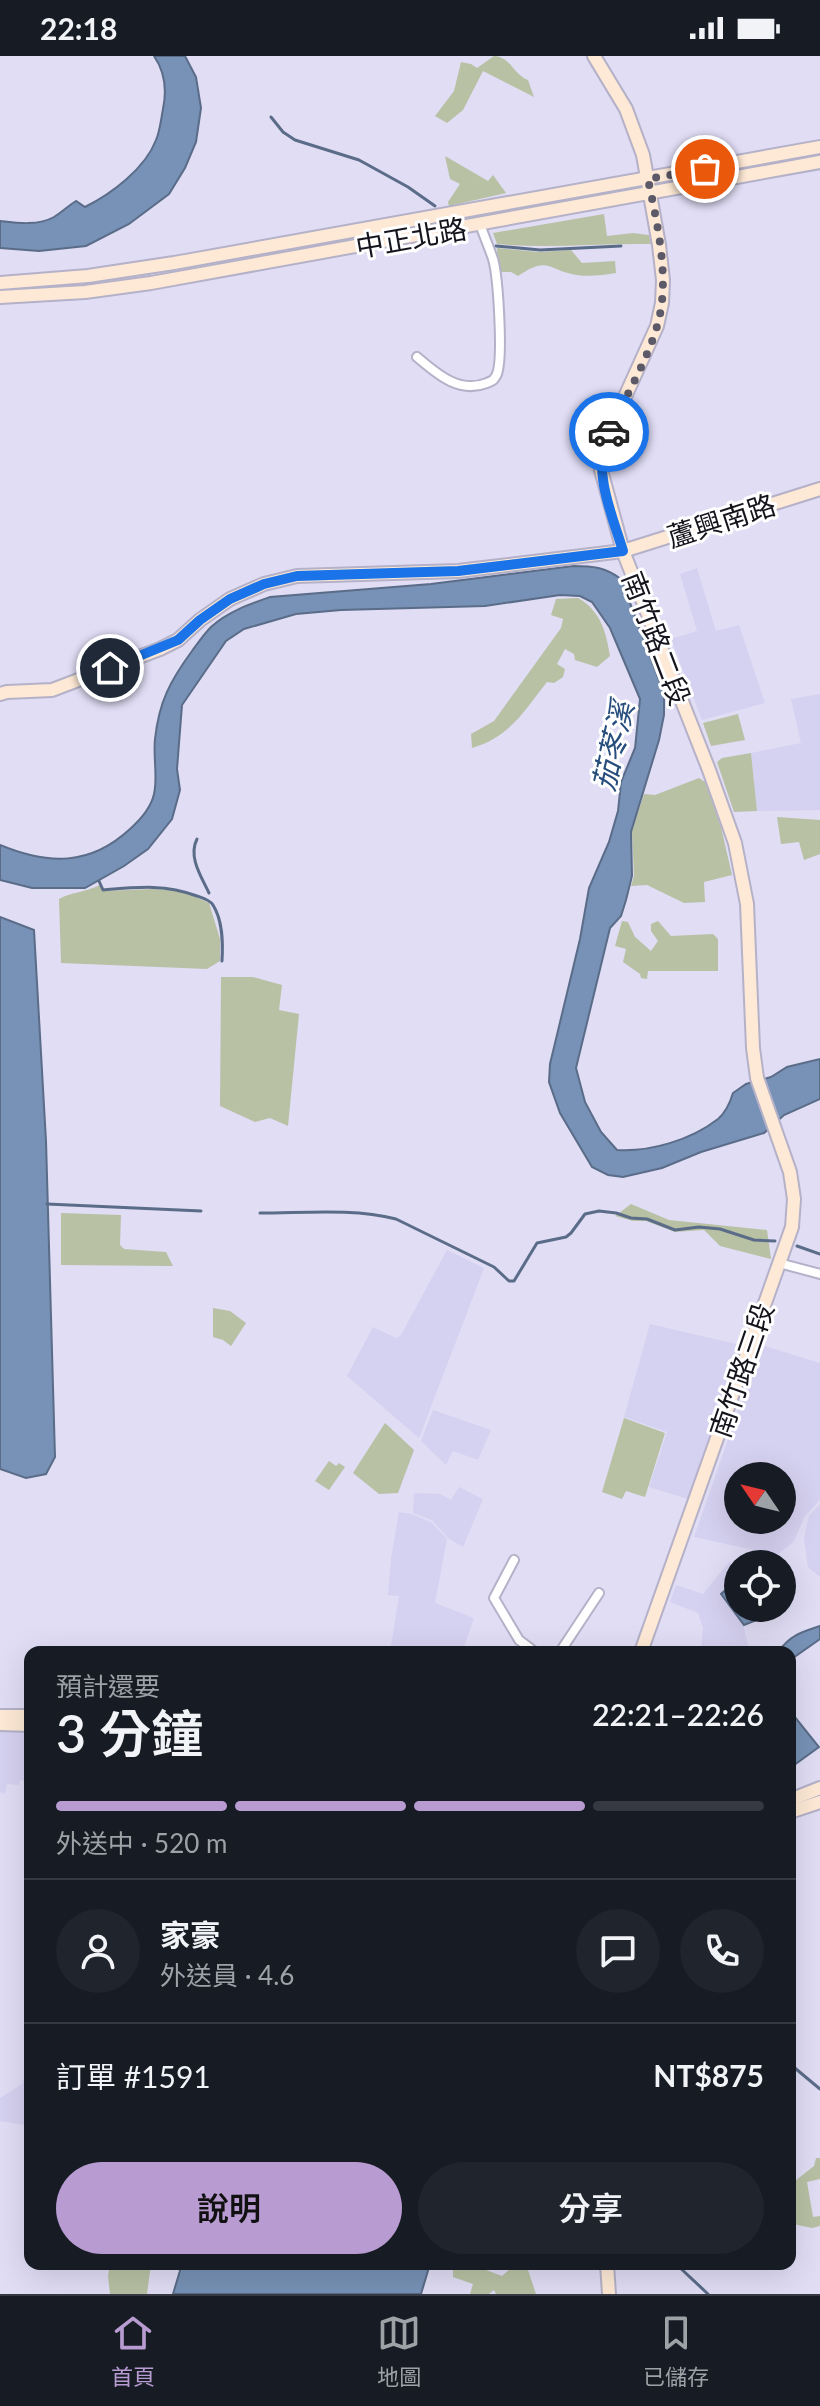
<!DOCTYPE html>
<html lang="zh-TW">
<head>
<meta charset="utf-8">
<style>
  :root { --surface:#171b24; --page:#20242c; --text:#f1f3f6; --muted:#9ea1a6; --line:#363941; --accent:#b79bd1 }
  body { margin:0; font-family:Lato,"Noto Sans TC",sans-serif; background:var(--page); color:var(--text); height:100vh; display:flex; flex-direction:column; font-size:30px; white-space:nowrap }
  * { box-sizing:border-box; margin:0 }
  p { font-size:26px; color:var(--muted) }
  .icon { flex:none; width:44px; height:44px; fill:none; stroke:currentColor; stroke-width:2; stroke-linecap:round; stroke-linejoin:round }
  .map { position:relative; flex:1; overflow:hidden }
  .drawer { position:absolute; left:24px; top:1590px; width:772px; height:624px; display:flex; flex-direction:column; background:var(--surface); border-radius:16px; box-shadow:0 8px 32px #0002 }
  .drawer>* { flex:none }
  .needle { width:52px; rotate:305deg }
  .fabs { position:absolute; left:724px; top:1406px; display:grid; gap:16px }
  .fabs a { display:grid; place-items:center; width:72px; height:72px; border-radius:50%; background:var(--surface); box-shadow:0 8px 32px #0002; font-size:40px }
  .pin { position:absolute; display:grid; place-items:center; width:68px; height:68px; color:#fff; margin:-34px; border:4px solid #fff; border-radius:50%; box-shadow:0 2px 8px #0007 }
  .courier { position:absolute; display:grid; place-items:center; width:80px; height:80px; margin:-40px; border:6px solid #1a73e8; border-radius:50%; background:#fff; color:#222; box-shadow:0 2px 10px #0007 }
  .summary em { font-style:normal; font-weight:600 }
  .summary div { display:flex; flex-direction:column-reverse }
  .summary { display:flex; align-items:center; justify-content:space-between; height:136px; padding:0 32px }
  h1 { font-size:52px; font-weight:600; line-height:60px }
  .bar { display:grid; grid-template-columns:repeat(4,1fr); gap:12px 8px; align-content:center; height:96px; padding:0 32px }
  .bar i { height:10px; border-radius:6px; background:var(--line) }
  .bar .selected { background:var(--accent) }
  .bar p { grid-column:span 4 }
  .line { display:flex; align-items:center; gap:20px; padding:0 32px; border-top:2px solid var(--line) }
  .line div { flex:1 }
  .round { display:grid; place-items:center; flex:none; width:84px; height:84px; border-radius:42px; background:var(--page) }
  .primary-button { display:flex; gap:16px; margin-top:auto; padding:16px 32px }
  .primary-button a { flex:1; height:92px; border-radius:48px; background:var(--accent); color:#111; font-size:32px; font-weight:600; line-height:92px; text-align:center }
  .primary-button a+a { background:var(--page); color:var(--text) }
  .status { display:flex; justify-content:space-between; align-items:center; height:56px; padding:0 40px; background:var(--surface); direction:ltr }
  .status svg { height:22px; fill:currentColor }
  .dock { display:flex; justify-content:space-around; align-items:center; height:112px; border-top:2px solid var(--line); background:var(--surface); font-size:22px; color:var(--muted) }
  .dock a { display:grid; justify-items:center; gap:4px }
  .dock .selected { color:var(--accent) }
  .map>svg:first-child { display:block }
  .built { fill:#d5d1f0; fill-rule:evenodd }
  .green { fill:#b8c1a4 }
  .water { fill:#7792b6; stroke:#5a6c88; stroke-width:2 }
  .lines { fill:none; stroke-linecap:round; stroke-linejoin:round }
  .stream { stroke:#5a6c88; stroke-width:3 }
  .street-casing { stroke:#b4b1c8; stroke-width:12 }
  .secondary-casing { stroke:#b4b1c8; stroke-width:16 }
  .street { stroke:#fff; stroke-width:8 }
  .secondary { stroke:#fde9d5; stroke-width:12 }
  .done { stroke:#5c5a68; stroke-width:8; stroke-dasharray:0 14.4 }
  .route { stroke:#1a73e8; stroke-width:10 }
  .labels { text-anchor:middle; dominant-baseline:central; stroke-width:6; stroke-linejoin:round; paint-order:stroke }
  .street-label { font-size:28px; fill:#15141c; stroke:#fff }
  .water-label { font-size:30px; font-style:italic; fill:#274d7d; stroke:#fff }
</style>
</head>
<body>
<div class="status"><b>22:18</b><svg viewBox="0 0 49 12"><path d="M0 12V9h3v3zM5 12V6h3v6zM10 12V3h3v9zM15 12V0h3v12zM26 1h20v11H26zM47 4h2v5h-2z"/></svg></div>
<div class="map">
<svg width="820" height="2238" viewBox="0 0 820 2238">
  <rect width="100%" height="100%" fill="#e0ddf5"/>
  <g class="built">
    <polygon points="697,512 716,575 739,569 765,647 702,664 671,583 697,575 680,518"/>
    <polygon points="820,638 820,754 757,755 751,697 801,687 791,643"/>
    <polygon points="447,1194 484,1212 419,1382 347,1320 373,1271 396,1282 401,1279"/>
    <polygon points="650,1268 740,1289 688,1443 649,1431 667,1376 624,1361"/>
    <path d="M761 1289 820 1307V1444L805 1460 794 1485 777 1499 694 1481ZM738 1420H782V1464H738Z"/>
    <polygon points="433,1354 491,1374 478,1404 453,1395 446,1409 421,1385"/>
    <polygon points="459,1431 483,1443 463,1491 448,1482 432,1464 413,1457 414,1437 440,1438 451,1444"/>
    <polygon points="820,1448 820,1521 808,1511 804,1483 809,1460"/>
    <polygon points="399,1456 411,1458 431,1466 447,1483 435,1547 474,1562 462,1596 390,1596 399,1540 388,1539 391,1503"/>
    <polygon points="729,1506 738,1512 738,1521 719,1538 743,1569 750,1596 701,1596 703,1572 698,1557 670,1546 676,1529 703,1538"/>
    <polygon points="0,1675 30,1675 30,1726 20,1724 19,1729 7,1728 5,1738 0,1736"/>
    <polygon points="30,2004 30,2070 0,2065 0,2042 22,2028"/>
  </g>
  <g class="green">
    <path d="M494 0C511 1 513 18 528 24L534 41 483 15 463 54 447 67 435 60 454 35 461 6 471 8 477 12Z"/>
    <polygon points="445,100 488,125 493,119 506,137 449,150 448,146 460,128 450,123"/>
    <path d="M604 158 607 180 633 177 649 179 651 188C599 187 548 193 497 188L493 177Z"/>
    <path d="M497 192 538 196 571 194 582 207 615 205 616 217C603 219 590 221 577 219 547 214 549 199 518 220L511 216H498Z"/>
    <path d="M578 542C601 555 606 576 610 600L597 611 575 604 574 598 565 593 557 608 565 613 563 621 554 627 547 626C524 655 510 681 472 692L471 678 494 665 561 572 563 563 551 559 556 543Z"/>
    <polygon points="738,658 745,684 711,690 703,667"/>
    <polygon points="751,697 757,755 734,756 717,706 722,702"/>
    <polygon points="699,722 705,726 721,771 732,819 704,826 705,846 684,847 647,829 631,830 634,820 632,775 644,738 655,739"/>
    <polygon points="777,761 820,764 820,798 804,804 799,786 781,788"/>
    <path d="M100 829 103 835 152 833 183 835 209 847 220 883V905L207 913 61 907 59 843C71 836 84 837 100 829Z"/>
    <polygon points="622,865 628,866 635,881 651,895 658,885 651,875 651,868 658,865 671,880 713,878 718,883 718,915 648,915 647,923 641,922 640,918 623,906 626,893 615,890"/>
    <polygon points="221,921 253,921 282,929 279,954 299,958 288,1070 270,1062 255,1066 220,1050"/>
    <polygon points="631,1148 669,1164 767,1174 771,1203 720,1190 704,1174 675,1176 646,1165 633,1165 615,1160"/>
    <polygon points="61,1157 121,1159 120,1189 124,1193 166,1196 173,1210 61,1209"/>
    <polygon points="213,1252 230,1255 246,1267 231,1290 223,1284 213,1281"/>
    <polygon points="624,1362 665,1377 645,1441 626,1435 622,1443 602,1436"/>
    <polygon points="385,1367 414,1394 398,1437 379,1438 353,1417"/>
    <polygon points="329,1405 336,1410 339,1407 345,1411 329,1434 315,1425"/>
    <polygon points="816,2102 820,2102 820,2123 807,2126 813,2161 820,2160 820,2170 812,2172 793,2168 790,2163 790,2129 814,2110"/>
    <polygon points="110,2208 151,2208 147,2238 110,2238 108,2220"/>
    <polygon points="453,2208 470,2208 502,2220 511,2212 510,2208 526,2208 536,2238 496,2238 494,2234 489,2238 470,2238 473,2228 453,2221"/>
  </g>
  <g class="water">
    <path d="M154 0H185L196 21 201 52 196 86 185 112 169 138 129 168 86 190 39 195 0 192V165C17 167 38 170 54 161 62 156 68 150 76 145L85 151C111 138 145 113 156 84 160 75 161 63 163 53 167 34 165 16 154 0Z"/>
    <path d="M573 510C593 510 605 511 621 523L664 637V659L659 684 631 776 632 820 626 844 621 860 610 872 576 1012 585 1046 601 1076 617 1094C650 1096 691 1084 718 1063 726 1056 730 1047 733 1037L746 1028 771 1021 787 1011 820 1003V1043L784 1059 764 1077 701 1096 662 1112 623 1121 608 1119 592 1111 560 1057 549 1026 550 1008 580 883 589 832 609 786 618 755 621 726 635 692 640 643 610 572 592 546 580 540 560 539 485 550 341 554 296 558 244 573 226 585 182 649 177 713 180 734 172 763 148 793 124 810 85 832H32L0 824V789C48 809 90 810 130 773 140 764 151 752 154 738 158 721 153 701 155 683 159 646 170 625 192 595 198 587 204 578 211 571 227 556 250 548 270 541L431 528Z"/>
    <polygon points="0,861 34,874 46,1085 55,1401 46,1418 26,1422 0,1413"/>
    <polygon points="738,1523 738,1552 773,1552 762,1562 744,1569 721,1538"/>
    <path d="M820 1570V1583L790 1604V1596L779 1595C790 1579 802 1576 820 1570Z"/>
    <polygon points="790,1655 819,1691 790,1712"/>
    <polygon points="182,2208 430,2208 421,2238 173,2238"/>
  </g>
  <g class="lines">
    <g class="stream">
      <polyline points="271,61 283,76 295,84 359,104 408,131 435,150"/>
      <polyline points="496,190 540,194 621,190"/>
      <path d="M197 783C188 801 201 820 209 837"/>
      <path d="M99 825 103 834C138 831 165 828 197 840 203 842 210 844 213 849 223 865 223 887 222 905"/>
      <polyline points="47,1148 201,1155"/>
      <path d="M260 1157C304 1157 353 1152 396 1163L494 1211 509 1225H514L537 1187 566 1181 571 1177 585 1158 599 1155 616 1157 631 1162 647 1163 675 1174 699 1171 720 1173 754 1184 775 1185"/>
      <polyline points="797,1190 820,1198"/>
      <polyline points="790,2008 820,2033"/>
      <polyline points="676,2208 708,2238"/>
    </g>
    <g class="street-casing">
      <g id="street">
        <path d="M417 301C437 318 459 338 487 327 493 324 493 325 496 320 504 307 498 220 493 203 489 191 484 180 480 168"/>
        <polyline points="779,1207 820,1218"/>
        <polyline points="514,1504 494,1542 519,1584 535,1596"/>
        <polyline points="560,1596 599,1537"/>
      </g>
    </g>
    <g class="secondary-casing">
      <g id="secondary">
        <polyline points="594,0 626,53 643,99 659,189 663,224 662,247 657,270 605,385 601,414 623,495 709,714 735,787 747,848 753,992 757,1022 790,1116 794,1143 792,1171 641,1596"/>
        <polyline points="0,227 88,220 174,207 820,91"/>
        <polyline points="0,241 85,236 151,227 820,106"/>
        <polyline points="0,638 7,636 52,634 160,593 178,584 200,564 230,543 264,528 297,520 458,515 623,495 820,433"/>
        <polyline points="0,1660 30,1660"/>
        <polyline points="0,1668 30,1669"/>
        <polyline points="790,1744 820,1732"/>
        <polyline points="790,1756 820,1746"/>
        <polyline points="607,2208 609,2238"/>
      </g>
    </g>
    <use href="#street" class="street"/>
    <use href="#secondary" class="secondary"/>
  </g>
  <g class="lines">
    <path class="done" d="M609 376C627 337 658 288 662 245 666 205 656 162 648 123L705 113"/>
    <path class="route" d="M110 612 178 584 200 564 230 543 264 528 297 520 458 515 623 495C612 458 591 414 609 376"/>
  </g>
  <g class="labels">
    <g class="street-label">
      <text transform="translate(411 181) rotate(-10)">中正北路</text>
      <text transform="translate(721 464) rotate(-18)">蘆興南路</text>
      <text transform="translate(657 582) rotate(69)">南竹路二段</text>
      <text transform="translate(741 1314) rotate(-71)">南竹路三段</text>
    </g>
    <g class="water-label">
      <text transform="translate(612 690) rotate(-77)">茄苳溪</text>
    </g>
  </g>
</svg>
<div class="fabs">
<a><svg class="needle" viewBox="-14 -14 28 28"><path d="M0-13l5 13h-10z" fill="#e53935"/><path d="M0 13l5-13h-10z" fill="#9ea1a6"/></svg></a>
<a><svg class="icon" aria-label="locate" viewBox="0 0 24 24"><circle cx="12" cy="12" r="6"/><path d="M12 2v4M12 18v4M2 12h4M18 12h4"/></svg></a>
</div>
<div class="pin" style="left:705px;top:113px;background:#ea580c"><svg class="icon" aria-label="bag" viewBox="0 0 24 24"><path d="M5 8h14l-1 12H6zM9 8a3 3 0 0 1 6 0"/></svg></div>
<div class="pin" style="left:110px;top:612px;background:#1f2937"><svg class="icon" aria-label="home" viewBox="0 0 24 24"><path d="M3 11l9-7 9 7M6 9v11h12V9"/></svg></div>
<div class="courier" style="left:609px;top:376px"><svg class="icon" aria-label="car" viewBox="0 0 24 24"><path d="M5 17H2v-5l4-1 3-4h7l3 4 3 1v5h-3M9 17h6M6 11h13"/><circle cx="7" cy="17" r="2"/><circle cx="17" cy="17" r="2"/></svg></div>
<section class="drawer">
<div class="summary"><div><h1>3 分鐘</h1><p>預計還要</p></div><em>22:21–22:26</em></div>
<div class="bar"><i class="selected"></i><i class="selected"></i><i class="selected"></i><i></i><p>外送中 · 520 m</p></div>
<div class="line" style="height:144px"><a class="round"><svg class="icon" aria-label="person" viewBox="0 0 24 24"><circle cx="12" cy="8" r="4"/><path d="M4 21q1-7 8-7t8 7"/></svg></a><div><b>家豪</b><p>外送員 · 4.6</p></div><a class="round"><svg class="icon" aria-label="chat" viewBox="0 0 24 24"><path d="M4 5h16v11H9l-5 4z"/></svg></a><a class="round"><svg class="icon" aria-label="phone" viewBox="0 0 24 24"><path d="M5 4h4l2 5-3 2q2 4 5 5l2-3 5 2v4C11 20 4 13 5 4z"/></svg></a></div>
<div class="line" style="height:104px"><div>訂單 #1591</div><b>NT$875</b></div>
<div class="primary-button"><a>說明</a><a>分享</a></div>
</section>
</div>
<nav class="dock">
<a class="selected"><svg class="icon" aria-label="home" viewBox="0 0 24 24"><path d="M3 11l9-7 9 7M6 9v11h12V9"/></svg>首頁</a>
<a><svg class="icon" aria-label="map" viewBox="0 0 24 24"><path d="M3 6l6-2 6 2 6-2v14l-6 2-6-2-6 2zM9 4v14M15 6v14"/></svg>地圖</a>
<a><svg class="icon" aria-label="saved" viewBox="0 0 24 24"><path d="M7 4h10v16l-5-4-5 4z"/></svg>已儲存</a>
</nav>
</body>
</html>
